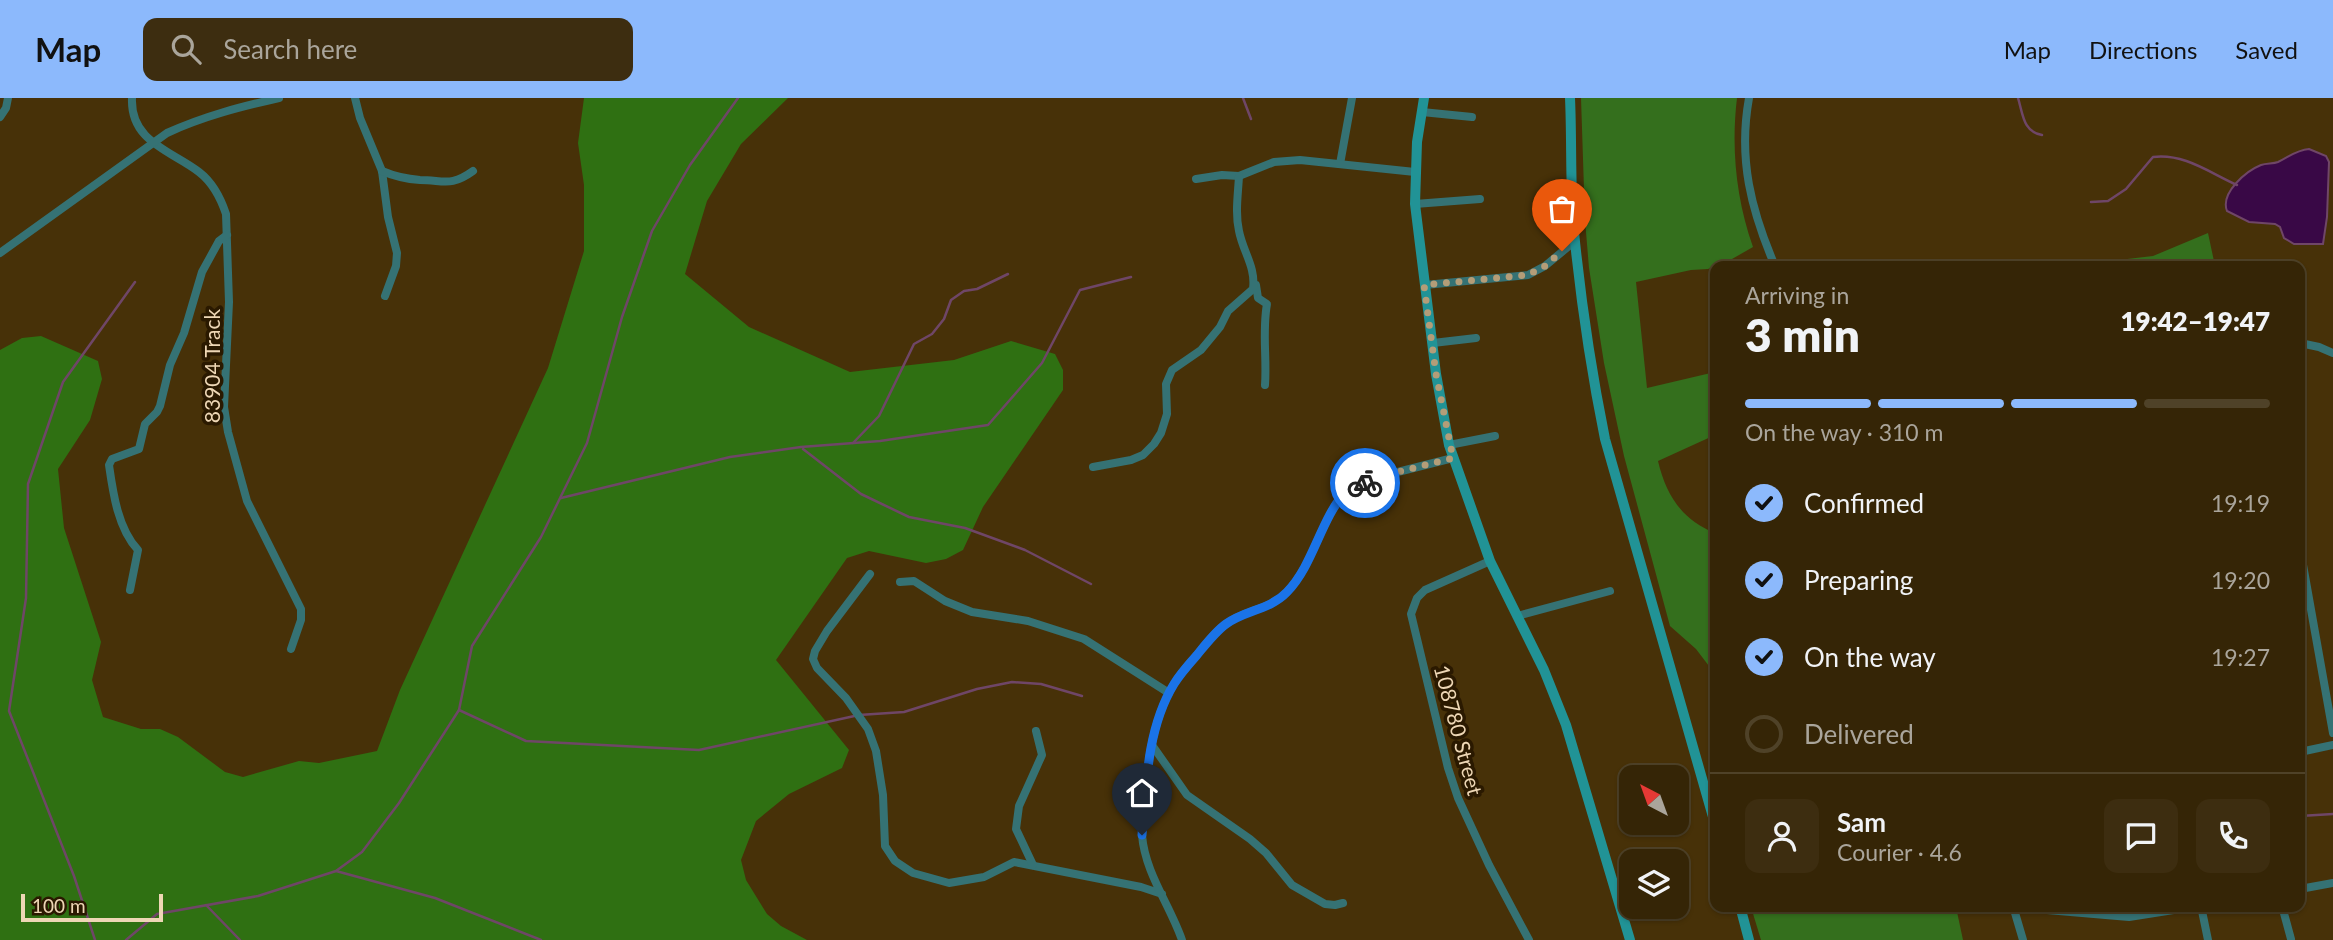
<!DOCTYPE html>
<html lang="en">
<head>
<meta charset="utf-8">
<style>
  :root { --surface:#352506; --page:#3d2d10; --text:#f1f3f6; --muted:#aaa59b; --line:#4f4228; --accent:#8cb9fc }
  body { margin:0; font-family:Lato,sans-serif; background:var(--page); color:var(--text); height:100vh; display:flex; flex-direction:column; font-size:26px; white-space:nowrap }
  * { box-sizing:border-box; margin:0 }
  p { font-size:23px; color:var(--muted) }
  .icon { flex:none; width:38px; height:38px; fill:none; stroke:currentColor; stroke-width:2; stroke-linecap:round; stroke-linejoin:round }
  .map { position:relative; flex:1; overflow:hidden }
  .drawer { position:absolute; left:1710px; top:163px; width:595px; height:651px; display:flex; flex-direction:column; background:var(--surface); border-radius:14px; box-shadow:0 2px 5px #0004,0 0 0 2px var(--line) }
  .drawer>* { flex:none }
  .needle { width:46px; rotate:319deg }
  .tools { position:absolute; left:1619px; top:667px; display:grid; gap:14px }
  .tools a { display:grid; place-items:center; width:70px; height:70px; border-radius:14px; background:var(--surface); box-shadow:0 2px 5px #0004,0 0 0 2px var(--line); font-size:35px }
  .scale { position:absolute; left:21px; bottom:18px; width:142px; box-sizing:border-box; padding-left:7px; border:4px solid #eed7b5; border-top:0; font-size:19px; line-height:24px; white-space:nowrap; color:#eed7b5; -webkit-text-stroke:5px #2a1900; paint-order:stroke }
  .pin { position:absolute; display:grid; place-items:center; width:60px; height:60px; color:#fff; margin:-72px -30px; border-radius:50% 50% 50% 0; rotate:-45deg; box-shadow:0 0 7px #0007 }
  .pin .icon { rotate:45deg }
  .courier { position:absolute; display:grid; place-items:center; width:70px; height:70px; margin:-35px; border:5px solid #1a73e8; border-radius:50%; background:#fff; color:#222; box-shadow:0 2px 9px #0007 }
  .headline em { font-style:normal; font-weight:800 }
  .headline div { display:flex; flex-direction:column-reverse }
  .headline { display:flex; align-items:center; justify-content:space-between; height:119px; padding:0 35px }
  h1 { font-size:46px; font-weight:800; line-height:52px }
  .bar { display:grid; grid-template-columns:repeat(4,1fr); gap:10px 7px; align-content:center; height:84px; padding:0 35px }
  .bar i { height:9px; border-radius:5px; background:var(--line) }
  .bar .current { background:var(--accent) }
  .bar p { grid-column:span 4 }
  .line { display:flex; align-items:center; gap:18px; padding:0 35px; border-top:2px solid var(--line) }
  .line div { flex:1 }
  .round { display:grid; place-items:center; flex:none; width:74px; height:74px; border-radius:14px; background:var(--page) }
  ol { padding:0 35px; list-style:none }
  li { display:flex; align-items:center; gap:21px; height:77px }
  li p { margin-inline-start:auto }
  li .icon { padding:7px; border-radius:50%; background:var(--accent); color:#111; stroke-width:4 }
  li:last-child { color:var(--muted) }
  li i { width:38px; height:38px; border:4px solid var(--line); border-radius:50% }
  header { display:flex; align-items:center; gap:42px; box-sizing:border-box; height:98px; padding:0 35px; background:var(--accent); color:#111 }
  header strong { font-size:33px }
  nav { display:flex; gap:38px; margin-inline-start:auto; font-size:24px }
  .search { width:490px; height:63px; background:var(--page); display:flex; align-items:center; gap:18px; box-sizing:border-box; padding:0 24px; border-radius:14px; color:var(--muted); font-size:26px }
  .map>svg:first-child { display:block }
  .green { fill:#346f1d }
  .forest { fill:#2f7012 }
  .water { fill:#390846; stroke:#6f4667; stroke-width:2 }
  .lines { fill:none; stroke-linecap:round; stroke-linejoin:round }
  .stream { stroke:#6f4667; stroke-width:2.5 }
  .street { stroke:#357274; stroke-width:8 }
  .secondary { stroke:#219396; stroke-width:10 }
  .done { stroke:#b49d78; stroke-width:7; stroke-dasharray:0 12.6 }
  .route { stroke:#1a73e8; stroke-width:9 }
  .labels { text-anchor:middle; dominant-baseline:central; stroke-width:7; stroke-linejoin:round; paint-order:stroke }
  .street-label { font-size:21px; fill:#eed7b5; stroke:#2a1900 }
</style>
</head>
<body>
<header>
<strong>Map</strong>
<div class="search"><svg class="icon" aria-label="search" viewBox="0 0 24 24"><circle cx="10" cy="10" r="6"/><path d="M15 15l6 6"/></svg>Search here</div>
<nav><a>Map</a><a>Directions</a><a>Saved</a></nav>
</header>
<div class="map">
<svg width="2333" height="842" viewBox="0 0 2333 842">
  <rect width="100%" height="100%" fill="#473108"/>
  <g class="green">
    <path d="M1581 0H1737C1731 50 1736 101 1753 149L1725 165 1708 171 1691 172 1636 184 1647 290 1715 274V337L1658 363C1666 397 1682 422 1715 435V576L1696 551 1670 528 1624 358 1604 265 1589 170 1585 122Z"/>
    <polygon points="2208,135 2215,168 2120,168 2127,161 2153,158"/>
    <polygon points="1751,809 1956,809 1963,842 1761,842"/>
  </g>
  <polygon class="forest" points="584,0 788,0 741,46 707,103 685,176 749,229 850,274 954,262 1011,243 1055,256 1063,272 1063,292 983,409 963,452 946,461 926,465 869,453 847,460 776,562 849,652 842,670 789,696 756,723 741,762 746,782 767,816 781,828 807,842 0,842 0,252 22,240 41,238 98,263 102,281 90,322 58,371 64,430 101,544 92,582 103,619 141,631 160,631 178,639 225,674 243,679 299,663 319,665 377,653 400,592 548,270 584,153 584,87 578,45"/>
  <path class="water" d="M2309 51 2326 58 2329 64 2327 119 2323 146H2294L2284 140 2280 129 2275 126 2249 124 2227 113C2220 95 2246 73 2261 67 2267 65 2273 66 2278 64 2289 59 2296 52 2309 51Z"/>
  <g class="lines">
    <g class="stream">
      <polyline points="1243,0 1251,21"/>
      <path d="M2018 0C2023 16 2023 34 2042 37"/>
      <path d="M2091 104 2108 103 2126 91 2153 59C2184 55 2210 75 2237 87"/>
      <polyline points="853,345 879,318 914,246 932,236 944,221 951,202 964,193 977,191 1008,176"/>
      <polyline points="803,351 861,396 909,419 965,430 1025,452 1091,486"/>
      <polyline points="561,400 730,359 801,349 880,343 988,327 1042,265 1080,192 1131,179"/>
      <polyline points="459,612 526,643 699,652 859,617 904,614 977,591 1012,584 1041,586 1082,598"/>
      <polyline points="2300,718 2333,716"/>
      <polyline points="336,773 435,800 541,842"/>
      <polyline points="206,807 240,842"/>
      <polyline points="95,842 74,778 9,613 26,500 28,386 63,284 135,184"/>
      <polyline points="126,842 157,816 258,798 336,773 362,754 399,705 459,612 472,548 541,439 587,345 622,219 652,133 690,67 738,0"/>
    </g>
    <g class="street">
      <path d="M132 0C130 44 172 53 199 74 212 84 221 101 226 116L229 204 224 309 228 334 247 403 301 511V522L291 551"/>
      <polyline points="355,0 360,20 382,73 388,119 397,155 396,168 385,198"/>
      <path d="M1749 0C1738 61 1751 112 1775 168"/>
      <polyline points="1422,14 1472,19"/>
      <polyline points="0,19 6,10 8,0"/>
      <polyline points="1340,66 1352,0"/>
      <path d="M382 73C396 79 406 81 420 82 444 82 451 89 473 73"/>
      <polyline points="1196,81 1222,77 1239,78 1274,64 1300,62 1415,74"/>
      <polyline points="1415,106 1480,101"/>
      <path d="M0 155 167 35C204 18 240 9 279 0"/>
      <path d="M1256 187 1258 200 1267 206C1262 233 1267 260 1265 287"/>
      <polyline points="1425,187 1528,177 1545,168 1575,143"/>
      <polyline points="1433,245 1476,240"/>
      <polyline points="2300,245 2319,249 2333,255"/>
      <polyline points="1449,347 1495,338"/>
      <path d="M1093 369 1131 362 1143 357 1154 346 1161 335 1167 316 1166 286 1172 272 1201 252 1220 229 1228 213 1253 191C1256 169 1243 154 1239 133 1235 115 1238 97 1239 78"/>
      <polyline points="2300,450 2333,635"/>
      <polyline points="1490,463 1425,492 1417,500 1411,516 1448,670 1458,700 1489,767 1529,842"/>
      <polyline points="870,476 827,533 815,553 813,561 817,570 846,600 868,631 876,653 883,697 885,748 895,763 913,775 949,785 984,779 1014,764 1141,789 1162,796"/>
      <polyline points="900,484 914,483 945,503 972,514 1028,523 1084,541 1169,595"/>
      <path d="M130 492 138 452C118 431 113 395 109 367L112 361 139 351 145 326 157 314 160 308 170 267 184 235 202 174 219 143 227 137"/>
      <polyline points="1517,518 1610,493"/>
      <polyline points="1152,647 1187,697 1250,741 1266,755 1292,787 1325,806 1335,807 1343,805"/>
      <polyline points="2300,654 2333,647"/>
      <polyline points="1033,767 1016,731 1019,708 1042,657 1036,633"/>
      <polyline points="2300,791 2333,785"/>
      <polyline points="2013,808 2023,842"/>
      <polyline points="2201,808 2208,842"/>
      <polyline points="2282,808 2291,841"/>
      <polyline points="2013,809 2129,819 2199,808"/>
      <path d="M1182 842C1170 807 1145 775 1142 737 1146 687 1147 630 1174 586 1180 576 1189 566 1197 557 1206 546 1214 534 1226 526 1244 512 1270 512 1287 494 1314 466 1320 422 1346 393L1349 394 1374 380 1453 360"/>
    </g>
    <g class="secondary">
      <polyline points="1424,0 1417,44 1415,106 1436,276 1449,347 1490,463 1544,572 1566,627 1630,842"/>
      <path d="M1570 0C1572 44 1570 90 1574 134 1581 204 1591 272 1605 341L1715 726"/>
      <polyline points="1740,808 1749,842"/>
    </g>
  </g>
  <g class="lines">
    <polyline class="done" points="1365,385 1374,380 1453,360 1436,276 1424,187 1528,177 1545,168 1562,153"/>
    <path class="route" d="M1142 737C1146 687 1147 630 1174 586 1180 576 1189 566 1197 557 1206 546 1215 534 1226 526 1245 512 1270 512 1287 494 1314 466 1320 422 1346 393L1349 394 1365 385"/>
  </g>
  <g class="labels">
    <g class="street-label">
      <text transform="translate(211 268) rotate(-90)">83904 Track</text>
      <text transform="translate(1459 632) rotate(75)">108780 Street</text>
    </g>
  </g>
</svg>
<div class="tools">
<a><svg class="needle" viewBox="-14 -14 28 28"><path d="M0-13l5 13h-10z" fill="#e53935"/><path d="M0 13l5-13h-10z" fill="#aaa59b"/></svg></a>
<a><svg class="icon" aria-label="layers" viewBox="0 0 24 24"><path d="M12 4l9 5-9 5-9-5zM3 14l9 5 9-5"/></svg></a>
</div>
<div class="scale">100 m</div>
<div class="pin" style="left:1562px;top:153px;background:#ea580c"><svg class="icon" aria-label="bag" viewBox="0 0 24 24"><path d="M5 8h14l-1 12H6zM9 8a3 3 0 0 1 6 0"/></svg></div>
<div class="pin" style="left:1142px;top:737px;background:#1f2937"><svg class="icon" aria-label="home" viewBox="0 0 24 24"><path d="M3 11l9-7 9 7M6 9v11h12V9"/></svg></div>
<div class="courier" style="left:1365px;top:385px"><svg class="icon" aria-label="bike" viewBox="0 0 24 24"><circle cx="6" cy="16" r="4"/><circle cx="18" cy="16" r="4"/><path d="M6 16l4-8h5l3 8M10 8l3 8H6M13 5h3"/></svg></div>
<section class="drawer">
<div class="headline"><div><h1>3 min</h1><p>Arriving in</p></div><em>19:42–19:47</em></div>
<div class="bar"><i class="current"></i><i class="current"></i><i class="current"></i><i></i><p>On the way · 310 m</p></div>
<ol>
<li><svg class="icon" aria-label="check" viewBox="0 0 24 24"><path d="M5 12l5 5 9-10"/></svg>Confirmed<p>19:19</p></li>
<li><svg class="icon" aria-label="check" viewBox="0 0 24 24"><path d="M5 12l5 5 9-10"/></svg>Preparing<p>19:20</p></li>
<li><svg class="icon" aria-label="check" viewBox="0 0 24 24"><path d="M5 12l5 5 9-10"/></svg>On the way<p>19:27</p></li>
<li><i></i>Delivered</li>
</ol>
<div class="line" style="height:126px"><a class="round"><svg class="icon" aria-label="person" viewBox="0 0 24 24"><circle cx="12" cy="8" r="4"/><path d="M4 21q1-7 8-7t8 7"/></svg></a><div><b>Sam</b><p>Courier · 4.6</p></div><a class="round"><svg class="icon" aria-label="chat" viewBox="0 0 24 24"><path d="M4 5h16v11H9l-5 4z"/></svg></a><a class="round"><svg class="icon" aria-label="phone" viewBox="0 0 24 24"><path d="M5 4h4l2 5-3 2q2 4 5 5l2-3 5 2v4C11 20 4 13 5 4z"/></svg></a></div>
</section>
</div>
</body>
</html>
